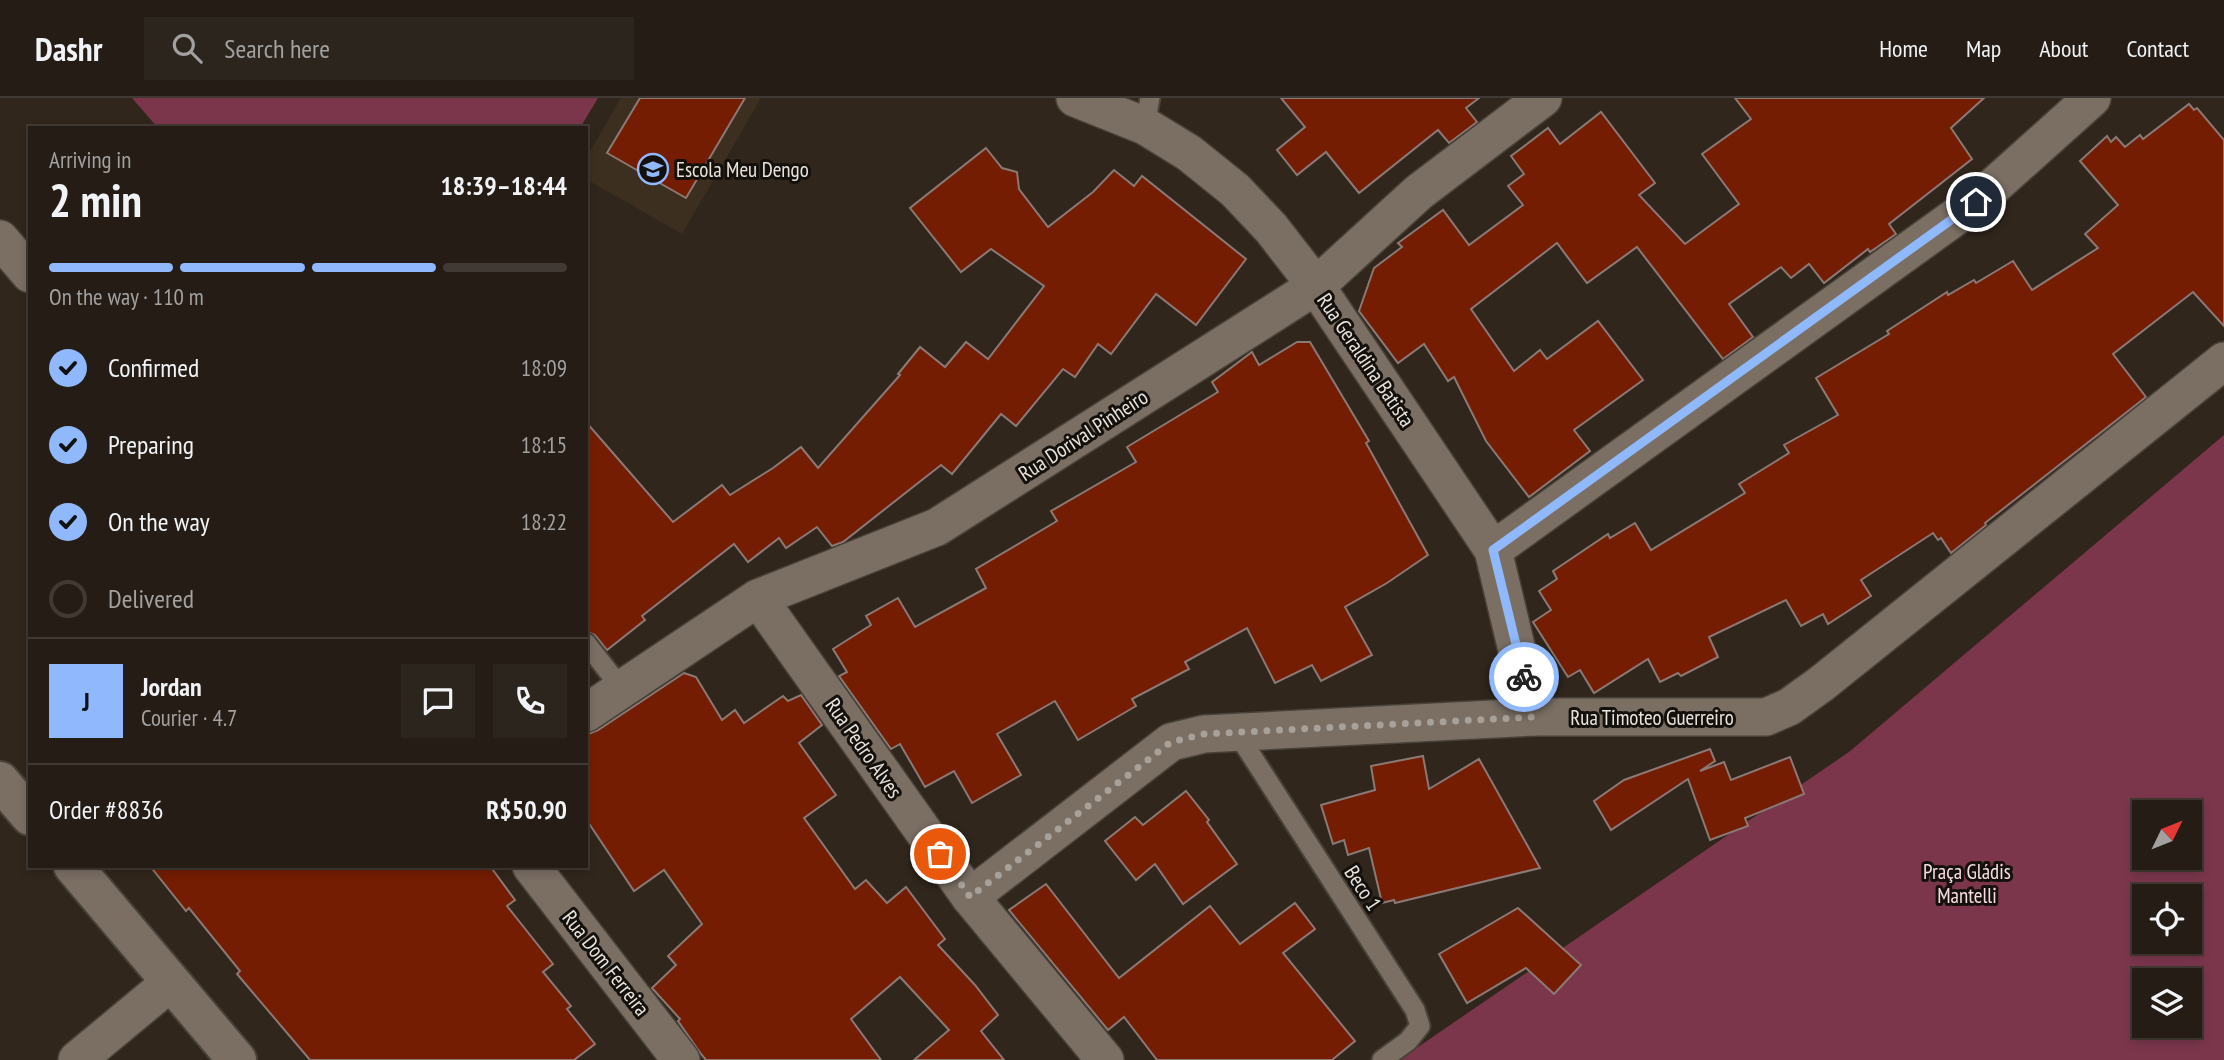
<!DOCTYPE html>
<html lang="en">
<head>
<meta charset="utf-8">
<style>
  :root { --surface:#241c15; --page:#2c251e; --text:#f1f3f6; --muted:#a3a1a0; --line:#413a34; --accent:#8fb8fd }
  body { margin:0; font-family:"PT Sans Narrow",sans-serif; background:var(--page); color:var(--text); height:100vh; display:flex; flex-direction:column; font-size:26px; white-space:nowrap }
  * { box-sizing:border-box; margin:0 }
  p { font-size:23px; color:var(--muted) }
  .icon { flex:none; width:38px; height:38px; fill:none; stroke:currentColor; stroke-width:2; stroke-linecap:round; stroke-linejoin:round }
  .map { position:relative; flex:1; overflow:hidden }
  .side { position:absolute; left:28px; top:28px; width:560px; height:742px; display:flex; flex-direction:column; background:var(--surface); border-radius:0px; box-shadow:0 4px 10px #0003,0 0 0 2px var(--line) }
  .side>* { flex:none }
  .needle { width:46px; rotate:47deg }
  .buttons { position:absolute; left:2132px; top:702px; display:grid; gap:14px }
  .buttons a { display:grid; place-items:center; width:70px; height:70px; border-radius:0px; background:var(--surface); box-shadow:0 4px 10px #0003,0 0 0 2px var(--line); font-size:35px }
  .pin { position:absolute; display:grid; place-items:center; width:60px; height:60px; color:#fff; margin:-30px; border:4px solid #fff; border-radius:50%; box-shadow:0 2px 7px #0007 }
  .courier { position:absolute; display:grid; place-items:center; width:70px; height:70px; margin:-35px; border:5px solid #8fb8fd; border-radius:50%; background:#fff; color:#222; box-shadow:0 2px 9px #0007 }
  .summary em { font-style:normal; font-weight:800 }
  .summary div { display:flex; flex-direction:column-reverse }
  .summary { display:flex; align-items:center; justify-content:space-between; height:119px; padding:0 21px }
  h1 { font-size:46px; font-weight:800; line-height:52px }
  .bar { display:grid; grid-template-columns:repeat(4,1fr); gap:10px 7px; align-content:center; height:84px; padding:0 21px }
  .bar i { height:9px; border-radius:5px; background:var(--line) }
  .bar .selected { background:var(--accent) }
  .bar p { grid-column:span 4 }
  .line { display:flex; align-items:center; gap:18px; padding:0 21px; border-top:2px solid var(--line) }
  .line div { flex:1 }
  .round { display:grid; place-items:center; flex:none; width:74px; height:74px; border-radius:0px; background:var(--page) }
  ol { padding:0 21px; list-style:none }
  li { display:flex; align-items:center; gap:21px; height:77px }
  li p { margin-inline-start:auto }
  li .icon { padding:7px; border-radius:50%; background:var(--accent); color:#111; stroke-width:4 }
  li:last-child { color:var(--muted) }
  li i { width:38px; height:38px; border:4px solid var(--line); border-radius:50% }
  header { display:flex; align-items:center; gap:42px; box-sizing:border-box; height:98px; padding:0 35px; background:var(--surface); border-bottom:2px solid var(--line) }
  header strong { font-size:33px }
  nav { display:flex; gap:38px; margin-inline-start:auto; font-size:24px }
  .search { width:490px; height:63px; background:var(--page); display:flex; align-items:center; gap:18px; box-sizing:border-box; padding:0 24px; border-radius:0px; color:var(--muted); font-size:26px }
  .map>svg:first-child { display:block }
  .built { fill:#3d2f20 }
  .green { fill:#7b364c; fill-rule:evenodd }
  .building { fill:#741d03; stroke:#8b7975; stroke-width:2 }
  .lines { fill:none; stroke-linecap:round; stroke-linejoin:round }
  .service-casing { stroke:#494239; stroke-width:23 }
  .minor-casing { stroke:#494239; stroke-width:40 }
  .tertiary-casing { stroke:#494239; stroke-width:42 }
  .service { stroke:#7b6f64; stroke-width:19 }
  .minor { stroke:#7b6f64; stroke-width:37 }
  .tertiary { stroke:#7b6f64; stroke-width:38 }
  .done { stroke:#a8a199; stroke-width:7; stroke-dasharray:0 12.6 }
  .route { stroke:#8fb8fd; stroke-width:9 }
  .labels { text-anchor:middle; dominant-baseline:central; stroke-width:6; stroke-linejoin:round; paint-order:stroke }
  .poi-label { font-size:21px; fill:#e9e3dc; stroke:#14100c; text-anchor:start }
  .street-label { font-size:21px; fill:#e9e3dc; stroke:#14100c }
  .park-label { font-size:21px; fill:#f7dce2; stroke:#14100c }
</style>
</head>
<body>
<header>
<strong>Dashr</strong>
<div class="search"><svg class="icon" aria-label="search" viewBox="0 0 24 24"><circle cx="10" cy="10" r="6"/><path d="M15 15l6 6"/></svg>Search here</div>
<nav><a>Home</a><a>Map</a><a>About</a><a>Contact</a></nav>
</header>
<div class="map">
<svg width="2224" height="962" viewBox="0 0 2224 962">
  <rect width="100%" height="100%" fill="#30261c"/>
  <polygon class="built" points="621,0 761,0 682,136 586,81 586,60"/>
  <g class="green">
    <polygon points="132,0 598,0 580,30 158,30"/>
    <path d="M2224 337V962H1399L1849 654ZM2144 714H2189V760H2144ZM2144 798H2189V844H2144ZM2144 882H2189V928H2144Z"/>
  </g>
  <g class="building">
    <polygon points="640,0 745,0 686,100 607,55"/>
    <polygon points="1281,0 1479,0 1466,10 1477,24 1449,45 1438,32 1359,95 1326,54 1297,77 1277,52 1305,29"/>
    <polygon points="1735,0 1984,0 1951,30 1972,61 1889,126 1896,136 1870,154 1868,151 1824,185 1809,166 1791,180 1781,169 1729,206 1753,239 1723,261 1637,149 1587,185 1557,145 1471,211 1514,273 1540,252 1547,261 1598,223 1643,282 1574,332 1590,353 1529,399 1486,343 1454,279 1448,283 1424,246 1398,265 1359,213 1374,170 1402,149 1398,145 1443,112 1469,147 1523,107 1508,88 1524,76 1511,58 1548,30 1560,46 1601,14 1655,85 1639,97 1685,146 1739,106 1702,56 1751,21"/>
    <polygon points="2189,6 2194,12 2197,10 2224,42 2224,228 2193,194 2113,256 2146,299 1985,425 1986,427 1951,455 1941,440 1938,442 1933,435 1861,482 1871,498 1828,526 1823,516 1801,528 1786,502 1709,539 1718,559 1681,578 1678,575 1660,584 1648,561 1594,595 1580,572 1568,579 1533,524 1551,512 1539,493 1557,481 1553,473 1608,436 1610,440 1635,425 1651,452 1745,395 1739,386 1789,355 1784,347 1838,317 1816,280 1889,236 1887,233 1947,194 1948,197 1974,182 1976,185 2013,163 2032,192 2098,150 2085,136 2118,107 2080,63 2107,38 2111,44 2116,39 2125,49 2140,37 2143,41"/>
    <polygon points="986,50 1002,70 1017,74 1019,91 1048,129 1093,94 1114,72 1134,88 1142,78 1246,161 1196,227 1156,196 1111,256 1098,246 1075,279 1063,271 1016,328 1001,316 952,376 941,367 843,444 832,448 817,429 786,450 779,440 748,464 734,446 642,518 645,522 607,552 595,537 586,533 586,324 673,424 722,387 730,397 773,370 801,349 818,370 900,277 898,276 920,249 945,269 966,244 988,261 1044,188 991,151 961,174 910,110"/>
    <polygon points="1297,244 1310,244 1369,343 1366,345 1428,457 1387,485 1345,509 1372,557 1321,583 1312,567 1275,585 1247,530 1185,564 1189,571 1132,601 1136,608 1078,642 1055,603 997,636 1021,677 972,705 954,673 925,689 900,646 891,651 839,578 847,574 833,551 871,527 866,518 898,500 915,529 986,490 976,471 1057,423 1051,413 1136,364 1127,349 1218,294 1212,284 1252,254 1259,267"/>
    <polygon points="684,575 696,579 722,622 735,612 744,625 783,598 788,603 801,597 822,627 799,645 836,697 804,720 855,791 866,782 887,805 906,789 945,841 938,847 975,887 998,917 981,933 1004,962 914,962 949,932 900,879 851,921 881,962 706,962 701,956 678,923 680,921 652,890 676,867 668,858 702,826 664,772 634,793 586,721 586,637 598,632"/>
    <polygon points="1710,651 1715,663 1700,673 1724,664 1731,682 1790,659 1804,696 1745,720 1748,728 1710,742 1688,681 1611,732 1594,703 1624,682"/>
    <polygon points="1423,658 1429,691 1479,661 1540,770 1395,805 1394,802 1382,805 1369,750 1348,757 1344,742 1333,746 1321,707 1375,692 1371,668"/>
    <polygon points="1186,693 1209,722 1207,724 1237,766 1183,806 1155,766 1136,782 1105,743 1135,719 1143,727"/>
    <polygon points="150,768 490,768 515,802 507,808 553,866 543,874 571,908 567,911 595,946 574,962 310,962 237,876 240,873 189,810 186,813"/>
    <polygon points="1046,786 1119,880 1210,808 1240,846 1295,805 1315,831 1283,855 1355,943 1332,962 1157,962 1124,919 1108,932 1009,812"/>
    <polygon points="1518,810 1581,867 1554,896 1526,870 1467,905 1439,856"/>
  </g>
  <g class="lines">
    <g class="service-casing">
      <g id="service">
        <polyline points="1145,28 1150,0"/>
        <polyline points="586,545 622,591"/>
        <polyline points="1237,635 1415,912 1420,928 1408,943 1382,962"/>
      </g>
    </g>
    <g class="minor-casing">
      <g id="minor">
        <polyline points="1075,0 1145,28 1189,55 1235,92 1271,130 1316,188 1493,452 1533,619"/>
        <polyline points="0,141 30,176"/>
        <polyline points="1493,452 1976,104 2092,0"/>
        <polyline points="758,500 970,799 1105,962"/>
        <polyline points="586,615 758,500 937,429 1316,188 1419,94 1543,0"/>
        <polyline points="531,768 681,962"/>
        <polyline points="970,799 1171,644 1204,636 1533,619 1766,619 1789,609 1821,586 2224,263"/>
        <polyline points="77,962 171,884"/>
      </g>
    </g>
    <g class="tertiary-casing">
      <g id="tertiary">
        <polyline points="0,683 30,718"/>
        <polyline points="73,768 237,962"/>
      </g>
    </g>
    <use href="#service" class="service"/>
    <use href="#minor" class="minor"/>
    <use href="#tertiary" class="tertiary"/>
  </g>
  <g class="lines">
    <polyline class="done" points="940,756 970,799 1171,644 1204,636 1533,619 1524,579"/>
    <polyline class="route" points="1524,579 1493,452 1976,104"/>
  </g>
  <defs>
    <g id="school-ring" transform="scale(1.575)"><circle r="9.5" fill="#14100c" stroke="#8fb8fd" stroke-width="1.5"/><path d="M0-5L7-2L0 1L-7-2ZM-4 1L0 2.5L4 1V4Q0 6-4 4Z" fill="#8fb8fd"/></g>
  </defs>
  <g fill-rule="evenodd">
    <use href="#school-ring" x="653" y="71"/>
  </g>
  <g class="labels">
    <g class="poi-label">
      <text x="676" y="71">Escola Meu Dengo</text>
    </g>
    <g class="street-label">
      <text transform="translate(1366 262) rotate(56)">Rua Geraldina Batista</text>
      <text transform="translate(1083 337) rotate(-33)">Rua Dorival Pinheiro</text>
      <text x="1652" y="619">Rua Timoteo Guerreiro</text>
      <text transform="translate(864 650) rotate(55)">Rua Pedro Alves</text>
      <text transform="translate(1363 790) rotate(57)">Beco 1</text>
      <text transform="translate(606 865) rotate(52)">Rua Dom Ferreira</text>
    </g>
    <g class="park-label">
      <text x="1967" y="773">Praça Gládis<tspan x="1967" dy="24">Mantelli</tspan></text>
    </g>
  </g>
</svg>
<div class="buttons">
<a><svg class="needle" viewBox="-14 -14 28 28"><path d="M0-13l5 13h-10z" fill="#e53935"/><path d="M0 13l5-13h-10z" fill="#a3a1a0"/></svg></a>
<a><svg class="icon" aria-label="locate" viewBox="0 0 24 24"><circle cx="12" cy="12" r="6"/><path d="M12 2v4M12 18v4M2 12h4M18 12h4"/></svg></a>
<a><svg class="icon" aria-label="layers" viewBox="0 0 24 24"><path d="M12 4l9 5-9 5-9-5zM3 14l9 5 9-5"/></svg></a>
</div>
<div class="pin" style="left:940px;top:756px;background:#ea580c"><svg class="icon" aria-label="bag" viewBox="0 0 24 24"><path d="M5 8h14l-1 12H6zM9 8a3 3 0 0 1 6 0"/></svg></div>
<div class="pin" style="left:1976px;top:104px;background:#1f2937"><svg class="icon" aria-label="home" viewBox="0 0 24 24"><path d="M3 11l9-7 9 7M6 9v11h12V9"/></svg></div>
<div class="courier" style="left:1524px;top:579px"><svg class="icon" aria-label="bike" viewBox="0 0 24 24"><circle cx="6" cy="16" r="4"/><circle cx="18" cy="16" r="4"/><path d="M6 16l4-8h5l3 8M10 8l3 8H6M13 5h3"/></svg></div>
<section class="side">
<div class="summary"><div><h1>2 min</h1><p>Arriving in</p></div><em>18:39–18:44</em></div>
<div class="bar"><i class="selected"></i><i class="selected"></i><i class="selected"></i><i></i><p>On the way · 110 m</p></div>
<ol>
<li><svg class="icon" aria-label="check" viewBox="0 0 24 24"><path d="M5 12l5 5 9-10"/></svg>Confirmed<p>18:09</p></li>
<li><svg class="icon" aria-label="check" viewBox="0 0 24 24"><path d="M5 12l5 5 9-10"/></svg>Preparing<p>18:15</p></li>
<li><svg class="icon" aria-label="check" viewBox="0 0 24 24"><path d="M5 12l5 5 9-10"/></svg>On the way<p>18:22</p></li>
<li><i></i>Delivered</li>
</ol>
<div class="line" style="height:126px"><b class="round" style="background:var(--accent);color:#111">J</b><div><b>Jordan</b><p>Courier · 4.7</p></div><a class="round"><svg class="icon" aria-label="chat" viewBox="0 0 24 24"><path d="M4 5h16v11H9l-5 4z"/></svg></a><a class="round"><svg class="icon" aria-label="phone" viewBox="0 0 24 24"><path d="M5 4h4l2 5-3 2q2 4 5 5l2-3 5 2v4C11 20 4 13 5 4z"/></svg></a></div>
<div class="line" style="height:91px"><div>Order #8836</div><b>R$50.90</b></div>
</section>
</div>
</body>
</html>
